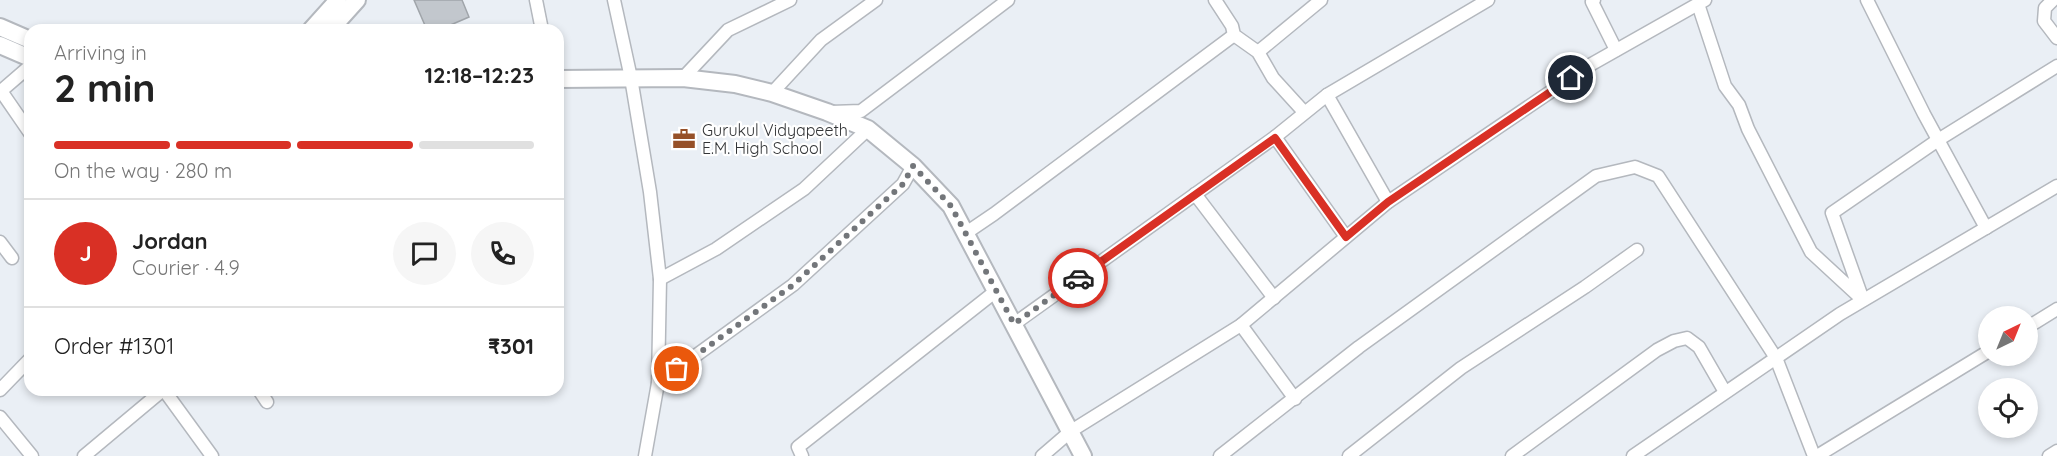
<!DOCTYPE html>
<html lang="en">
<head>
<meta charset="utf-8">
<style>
  :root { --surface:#fff; --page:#f6f6f6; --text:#222; --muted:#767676; --line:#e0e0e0; --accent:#d93025 }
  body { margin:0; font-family:Quicksand,sans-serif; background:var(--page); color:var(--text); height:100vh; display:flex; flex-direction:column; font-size:22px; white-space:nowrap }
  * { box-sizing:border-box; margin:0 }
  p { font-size:20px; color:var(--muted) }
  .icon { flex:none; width:33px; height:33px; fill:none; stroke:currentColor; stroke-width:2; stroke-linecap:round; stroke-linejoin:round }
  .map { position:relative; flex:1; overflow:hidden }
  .details { position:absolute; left:24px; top:24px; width:540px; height:372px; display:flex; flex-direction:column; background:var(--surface); border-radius:18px; box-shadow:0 3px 9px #0003 }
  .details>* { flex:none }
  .needle { width:39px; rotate:43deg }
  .fabs { position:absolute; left:1978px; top:306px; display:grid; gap:12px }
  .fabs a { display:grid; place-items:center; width:60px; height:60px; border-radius:50%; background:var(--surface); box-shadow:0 3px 9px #0003; font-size:30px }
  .pin { position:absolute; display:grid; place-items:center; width:51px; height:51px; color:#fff; margin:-26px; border:3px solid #fff; border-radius:50%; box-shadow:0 2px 6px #0007 }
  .courier { position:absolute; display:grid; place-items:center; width:60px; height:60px; margin:-30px; border:4px solid #d93025; border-radius:50%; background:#fff; color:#222; box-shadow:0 2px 8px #0007 }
  .overview em { font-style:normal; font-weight:700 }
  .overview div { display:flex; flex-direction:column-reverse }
  .overview { display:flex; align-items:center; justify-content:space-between; height:102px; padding:0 30px }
  h1 { font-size:39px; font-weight:700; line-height:45px }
  .bar { display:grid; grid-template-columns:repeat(4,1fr); gap:9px 6px; align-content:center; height:72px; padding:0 30px }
  .bar i { height:8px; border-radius:4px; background:var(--line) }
  .bar .current { background:var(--accent) }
  .bar p { grid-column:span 4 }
  .line { display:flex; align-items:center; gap:15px; padding:0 30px; border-top:2px solid var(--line) }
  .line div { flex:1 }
  .round { display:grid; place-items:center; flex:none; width:63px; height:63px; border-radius:32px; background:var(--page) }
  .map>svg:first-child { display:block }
  .building { fill:#c2c7cd; stroke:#a0a5aa; stroke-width:1.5 }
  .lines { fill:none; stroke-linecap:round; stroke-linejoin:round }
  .minor-casing { stroke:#b4b8be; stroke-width:15 }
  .secondary-casing { stroke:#b4b8be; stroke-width:20 }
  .minor { stroke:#fff; stroke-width:12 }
  .secondary { stroke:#fff; stroke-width:16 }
  .done { stroke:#73767a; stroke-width:6; stroke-dasharray:0 10.8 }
  .route { stroke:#d93025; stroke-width:8 }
  .labels { text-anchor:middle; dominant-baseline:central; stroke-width:4.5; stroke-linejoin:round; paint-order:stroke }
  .poi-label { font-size:16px; fill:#333537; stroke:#fff; text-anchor:start }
</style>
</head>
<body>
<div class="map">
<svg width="2057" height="456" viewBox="0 0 2057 456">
  <rect width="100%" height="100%" fill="#eaeff5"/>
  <polygon class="building" points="414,0 462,0 469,17 439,30 427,30"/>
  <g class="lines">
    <g class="minor-casing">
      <g id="minor">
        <polyline points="536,0 542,30"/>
        <polyline points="614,0 631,78 650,192 660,279 658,383 645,456"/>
        <polyline points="1215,0 1232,26 1234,35 1258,52 1273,78 1304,112"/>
        <polyline points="1594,0 1592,2 1616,50"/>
        <polyline points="1867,0 1924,114 1986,228"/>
        <polyline points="2053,0 2045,8 2044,21 2057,38"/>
        <polyline points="1698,4 1725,86 1739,105 1748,129 1811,252 1863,300 1832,213 1938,140 2057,66"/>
        <polyline points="1258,52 1321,0"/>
        <polyline points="30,66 1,91 30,133"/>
        <polyline points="683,78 728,30 790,0"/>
        <polyline points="772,93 821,40 876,0"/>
        <polyline points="1327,95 1388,202"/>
        <polyline points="831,112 861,111 1008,0"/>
        <polyline points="1275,137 1346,237"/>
        <polyline points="1195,194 1274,298"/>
        <polyline points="966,233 994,214 1234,35"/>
        <polyline points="0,242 12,258"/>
        <polyline points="660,279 716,249 804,189 868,129"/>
        <polyline points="1014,324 1275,137 1327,95 1488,0"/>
        <polyline points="1241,325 1295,399"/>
        <polyline points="2028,327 2057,309"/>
        <polyline points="658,383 793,285 903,184 913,166"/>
        <polyline points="0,390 30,359"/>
        <polyline points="164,390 212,456"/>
        <polyline points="259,390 267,402"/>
        <polyline points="0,417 32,456"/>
        <polyline points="84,456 163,390"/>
        <polyline points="802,456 798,447 996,291"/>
        <polyline points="1042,456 1071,431 1241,325 1388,202 1590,65 1705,0"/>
        <polyline points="1220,456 1359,347 1596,176 1635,167 1658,176 1776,358 1814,456"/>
        <polyline points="1349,456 1461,368 1585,287 1637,250"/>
        <polyline points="1512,456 1657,350 1674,341 1687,338 1699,347 1725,392"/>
        <polyline points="1633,456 1840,314 2057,186"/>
        <polyline points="1817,456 1989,351"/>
        <polyline points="2049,456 2057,451"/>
      </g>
    </g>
    <g class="secondary-casing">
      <g id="secondary">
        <polyline points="0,27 30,40"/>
        <polyline points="311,30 338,0"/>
        <polyline points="330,30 357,0"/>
        <polyline points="0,45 30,58"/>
        <polyline points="558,79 683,78 735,84 772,93 827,112 868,129 913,166 951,206 1083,456"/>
      </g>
    </g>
    <use href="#minor" class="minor"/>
    <use href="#secondary" class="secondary"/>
  </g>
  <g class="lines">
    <polyline class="done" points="677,369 793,285 903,184 913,166 951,206 1014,324 1078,278"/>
    <polyline class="route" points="1078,278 1275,138 1346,237 1388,202 1571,78"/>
  </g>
  <defs>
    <g id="office-bare" transform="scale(1.8)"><path d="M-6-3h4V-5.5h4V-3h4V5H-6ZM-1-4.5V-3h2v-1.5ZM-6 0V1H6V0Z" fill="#965028" stroke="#fff" stroke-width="2.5" paint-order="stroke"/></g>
  </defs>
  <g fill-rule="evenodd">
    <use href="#office-bare" x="684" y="139"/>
  </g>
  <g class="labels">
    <g class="poi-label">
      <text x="702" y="130">Gurukul Vidyapeeth<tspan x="702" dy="18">E.M. High School</tspan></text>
    </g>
  </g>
</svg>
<div class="fabs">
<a><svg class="needle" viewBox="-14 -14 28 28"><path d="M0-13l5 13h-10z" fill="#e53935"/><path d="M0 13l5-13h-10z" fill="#767676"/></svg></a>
<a><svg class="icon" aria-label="locate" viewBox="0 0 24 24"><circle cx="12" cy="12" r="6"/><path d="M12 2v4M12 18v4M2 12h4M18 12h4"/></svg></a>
</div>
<div class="pin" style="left:677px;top:369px;background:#ea580c"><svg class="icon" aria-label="bag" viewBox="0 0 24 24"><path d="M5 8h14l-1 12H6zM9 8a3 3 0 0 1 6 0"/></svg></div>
<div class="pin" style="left:1571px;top:78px;background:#1f2937"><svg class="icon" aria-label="home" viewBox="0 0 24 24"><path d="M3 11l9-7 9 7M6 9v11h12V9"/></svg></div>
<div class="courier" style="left:1078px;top:278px"><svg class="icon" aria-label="car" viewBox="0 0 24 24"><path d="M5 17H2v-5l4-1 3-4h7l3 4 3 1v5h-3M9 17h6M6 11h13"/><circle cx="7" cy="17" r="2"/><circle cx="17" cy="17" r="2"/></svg></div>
<section class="details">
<div class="overview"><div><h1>2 min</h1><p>Arriving in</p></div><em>12:18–12:23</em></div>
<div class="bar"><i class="current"></i><i class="current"></i><i class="current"></i><i></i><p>On the way · 280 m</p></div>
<div class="line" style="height:108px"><b class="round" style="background:var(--accent);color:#fff">J</b><div><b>Jordan</b><p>Courier · 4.9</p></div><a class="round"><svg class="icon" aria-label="chat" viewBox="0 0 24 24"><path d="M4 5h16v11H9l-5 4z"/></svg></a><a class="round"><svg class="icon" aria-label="phone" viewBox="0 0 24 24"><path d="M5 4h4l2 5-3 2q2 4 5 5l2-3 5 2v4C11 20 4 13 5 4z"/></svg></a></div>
<div class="line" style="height:78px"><div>Order #1301</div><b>₹301</b></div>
</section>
</div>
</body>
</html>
